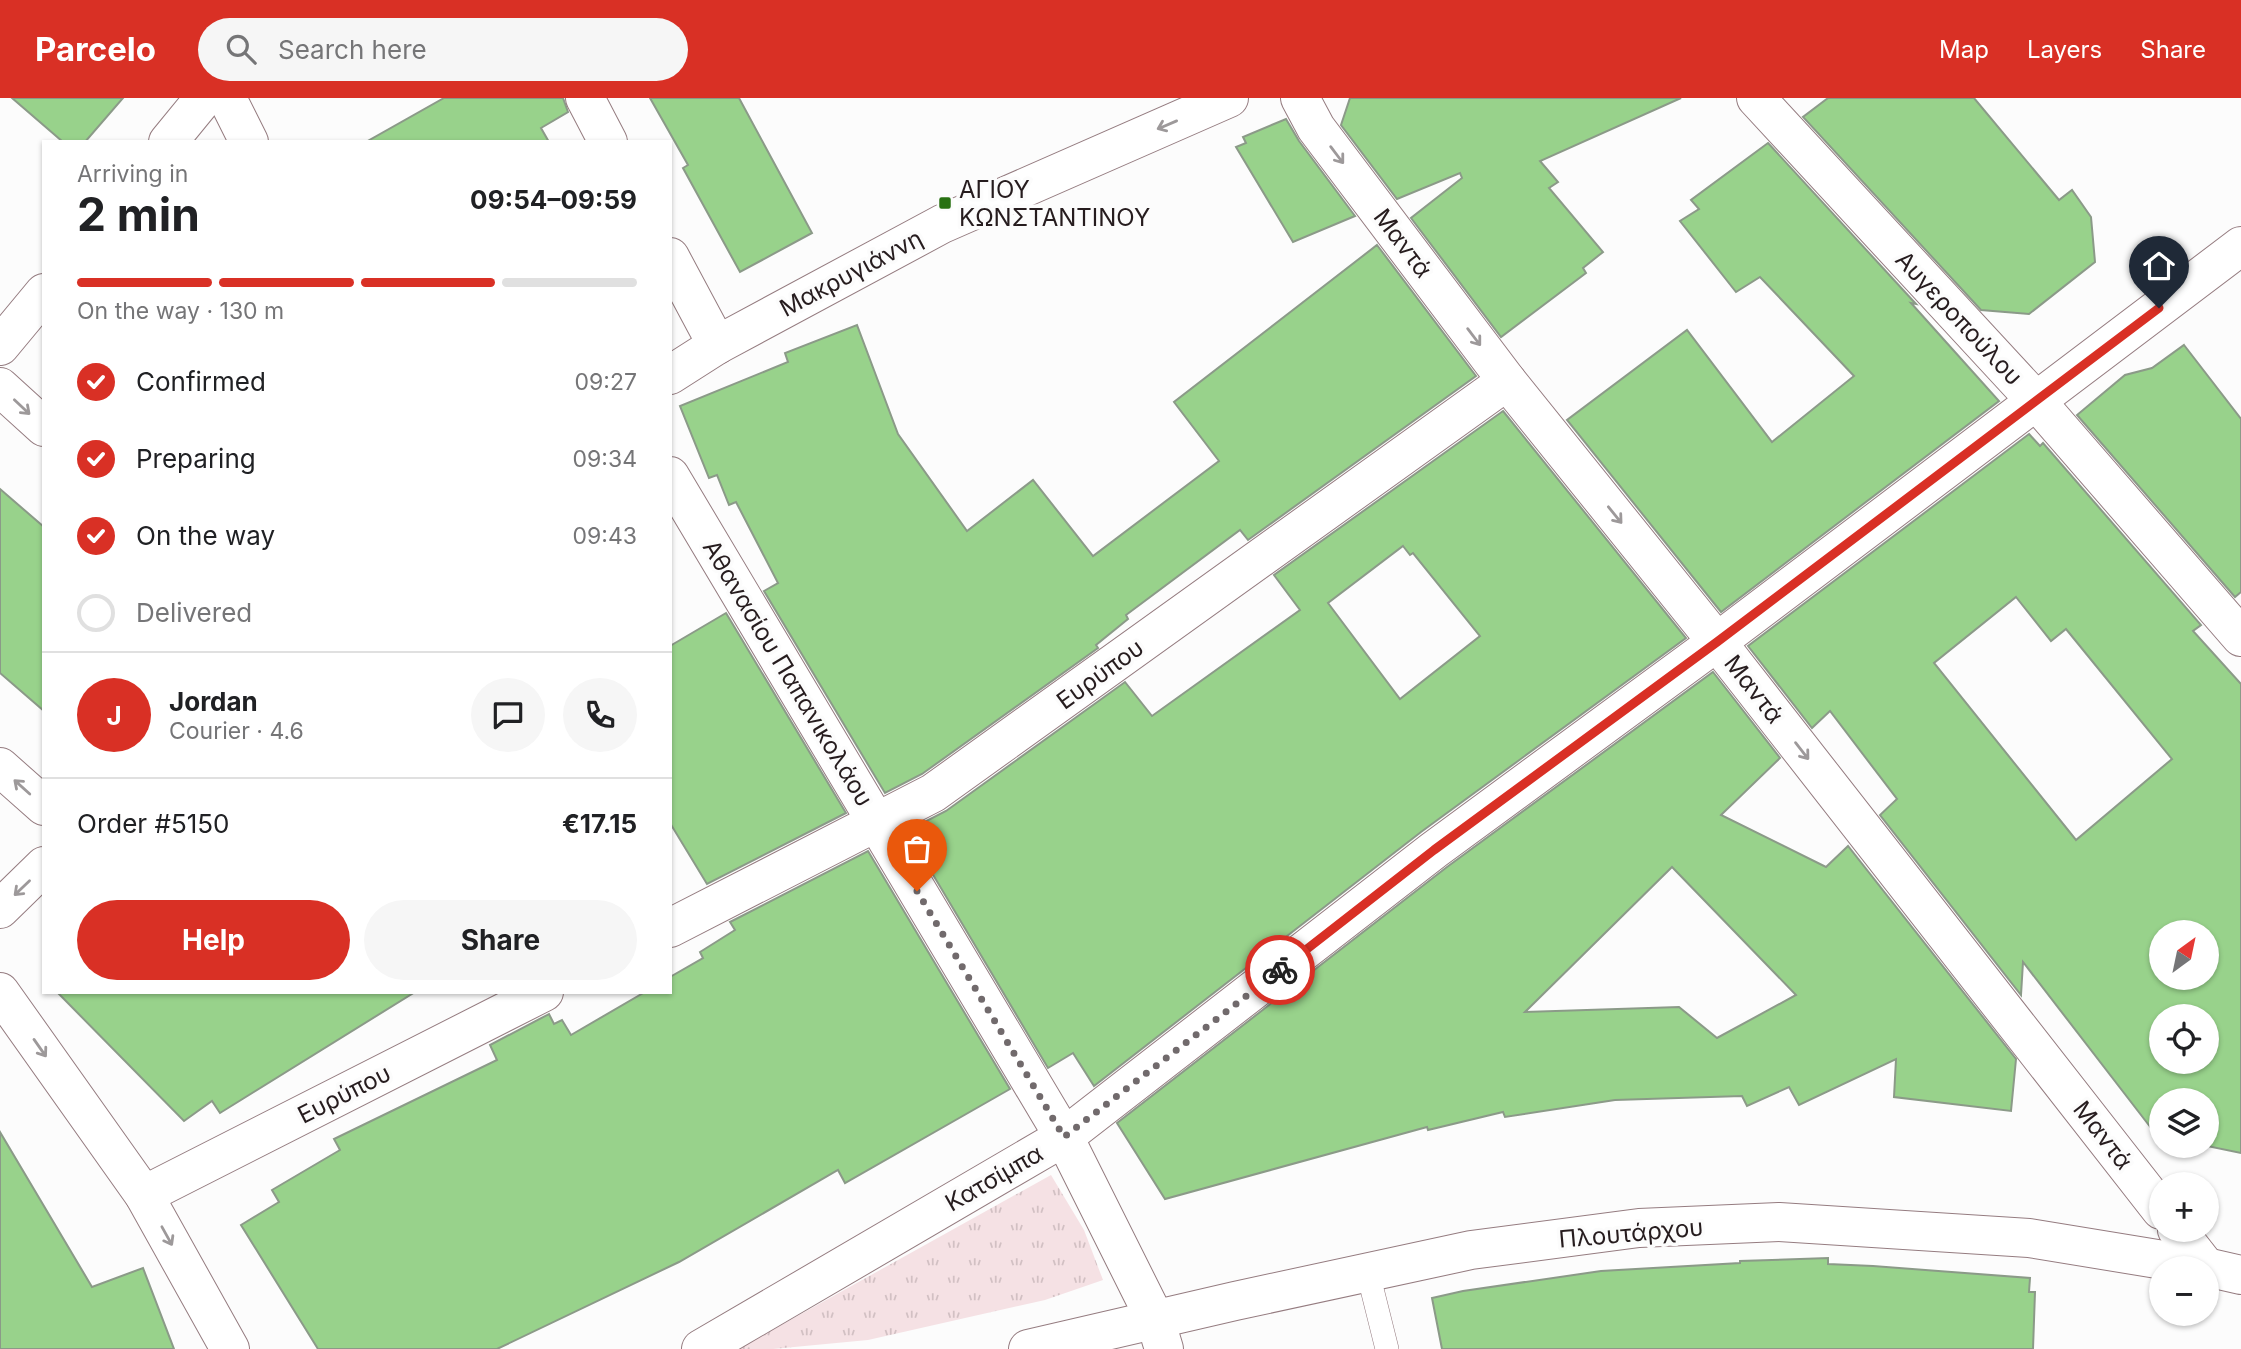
<!DOCTYPE html>
<html lang="en">
<head>
<meta charset="utf-8">
<style>
  :root { --surface:#fff; --page:#f6f6f6; --text:#202124; --muted:#757577; --line:#e0e0e0; --accent:#d93025 }
  body { margin:0; font-family:Inter,sans-serif; background:var(--page); color:var(--text); height:100vh; display:flex; flex-direction:column; font-size:26px; white-space:nowrap }
  * { box-sizing:border-box; margin:0 }
  p { font-size:23px; color:var(--muted) }
  .icon { flex:none; width:38px; height:38px; fill:none; stroke:currentColor; stroke-width:2; stroke-linecap:round; stroke-linejoin:round }
  .map { position:relative; flex:1; overflow:hidden }
  .details { position:absolute; left:42px; top:42px; width:630px; height:854px; display:flex; flex-direction:column; background:var(--surface); border-radius:0px; box-shadow:0 2px 5px #0004 }
  .details>* { flex:none }
  .needle { width:46px; rotate:33deg }
  .buttons { position:absolute; left:2149px; top:822px; display:grid; gap:14px }
  .buttons a { display:grid; place-items:center; width:70px; height:70px; border-radius:50%; background:var(--surface); box-shadow:0 2px 5px #0004; font-size:35px }
  .pin { position:absolute; display:grid; place-items:center; width:60px; height:60px; color:#fff; margin:-72px -30px; border-radius:50% 50% 50% 0; rotate:-45deg; box-shadow:0 0 7px #0007 }
  .pin .icon { rotate:45deg }
  .courier { position:absolute; display:grid; place-items:center; width:70px; height:70px; margin:-35px; border:5px solid #d93025; border-radius:50%; background:#fff; color:#222; box-shadow:0 2px 9px #0007 }
  .summary em { font-style:normal; font-weight:700 }
  .summary div { display:flex; flex-direction:column-reverse }
  .summary { display:flex; align-items:center; justify-content:space-between; height:119px; padding:0 35px }
  h1 { font-size:46px; font-weight:700; line-height:52px }
  .bar { display:grid; grid-template-columns:repeat(4,1fr); gap:10px 7px; align-content:center; height:84px; padding:0 35px }
  .bar i { height:9px; border-radius:5px; background:var(--line) }
  .bar .on { background:var(--accent) }
  .bar p { grid-column:span 4 }
  .line { display:flex; align-items:center; gap:18px; padding:0 35px; border-top:2px solid var(--line) }
  .line div { flex:1 }
  .round { display:grid; place-items:center; flex:none; width:74px; height:74px; border-radius:37px; background:var(--page) }
  ol { padding:0 35px; list-style:none }
  li { display:flex; align-items:center; gap:21px; height:77px }
  li p { margin-inline-start:auto }
  li .icon { padding:7px; border-radius:50%; background:var(--accent); color:#fff; stroke-width:4 }
  li:last-child { color:var(--muted) }
  li i { width:38px; height:38px; border:4px solid var(--line); border-radius:50% }
  .cta { display:flex; gap:14px; margin-top:auto; padding:14px 35px }
  .cta a { flex:1; height:80px; border-radius:42px; background:var(--accent); color:#fff; font-size:28px; font-weight:700; line-height:80px; text-align:center }
  .cta a+a { background:var(--page); color:var(--text) }
  header { display:flex; align-items:center; gap:42px; box-sizing:border-box; height:98px; padding:0 35px; background:var(--accent); color:#fff }
  header strong { font-size:33px }
  nav { display:flex; gap:38px; margin-inline-start:auto; font-size:24px }
  .search { width:490px; height:63px; background:var(--page); display:flex; align-items:center; gap:18px; box-sizing:border-box; padding:0 24px; border-radius:38px; color:var(--muted); font-size:26px }
  .map>svg:first-child { display:block }
  .grass { fill:url(#grass-tufts) }
  .building { fill:#98d28b; stroke:#8b9a88; stroke-width:2; fill-rule:evenodd }
  .lines { fill:none; stroke-linecap:round; stroke-linejoin:round }
  .service-casing { stroke:#957c80; stroke-width:24 }
  .minor-casing { stroke:#957c80; stroke-width:40 }
  .tertiary-casing { stroke:#957c80; stroke-width:40 }
  .service { stroke:#fff; stroke-width:23 }
  .minor { stroke:#fff; stroke-width:38 }
  .tertiary { stroke:#fff; stroke-width:38 }
  .oneway { stroke:#9d999a }
  .done { stroke:#716a6c; stroke-width:7; stroke-dasharray:0 12.6 }
  .route { stroke:#d93025; stroke-width:9 }
  .poi-dot { fill:#287112; stroke:#fcfcfc; stroke-width:2.5 }
  .labels { text-anchor:middle; dominant-baseline:central; stroke-width:7; stroke-linejoin:round; paint-order:stroke }
  .poi-label { font-size:24px; fill:#261c1e; stroke:#fcfcfc; text-anchor:start }
  .street-label { font-size:24px; fill:#261c1e; stroke:#fcfcfc }
</style>
</head>
<body>
<header>
<strong>Parcelo</strong>
<div class="search"><svg class="icon" aria-label="search" viewBox="0 0 24 24"><circle cx="10" cy="10" r="6"/><path d="M15 15l6 6"/></svg>Search here</div>
<nav><a>Map</a><a>Layers</a><a>Share</a></nav>
</header>
<div class="map">
<svg width="2241" height="1251" viewBox="0 0 2241 1251">
  <defs>
    <pattern id="grass-tufts" width="24" height="20" patternUnits="userSpaceOnUse" patternTransform="scale(1.75)"><rect width="24" height="20" fill="#f5e1e4"/><path d="M3 7l-1-3M5 7V3M7 7l1-3M15 17l-1-3M17 17v-4M19 17l1-3" fill="none" stroke="#d2c0c3"/></pattern>
  </defs>
  <rect width="100%" height="100%" fill="#fcfcfc"/>
  <polygon class="grass" points="1051,1077 1084,1132 1103,1182 1045,1202 868,1242 773,1251 738,1251"/>
  <g class="building">
    <polygon points="12,0 123,0 85,44 63,44"/>
    <polygon points="444,0 563,0 568,14 541,30 549,44 366,44"/>
    <polygon points="650,0 739,0 812,135 740,174 683,70 688,67"/>
    <polygon points="1350,0 1681,0 1540,63 1558,84 1549,90 1603,154 1583,170 1586,175 1501,239 1411,120 1462,80 1460,75 1397,101 1341,27"/>
    <polygon points="1828,0 1974,0 2059,102 2072,92 2091,119 2095,164 2029,216 1981,212 1803,19"/>
    <polygon points="1286,21 1299,43 1355,118 1293,144 1236,49 1246,45 1243,39"/>
    <polygon points="1768,45 1916,206 1911,205 1999,303 1721,514 1567,322 1687,232 1772,344 1854,278 1760,179 1736,194 1680,123 1699,111 1691,102"/>
    <polygon points="1377,147 1476,278 1248,442 1240,432 1126,517 1128,521 1096,547 1098,550 922,676 885,695 764,493 778,485 736,404 729,407 717,377 709,380 680,308 788,264 785,255 857,227 898,336 967,433 1033,382 1093,458 1219,363 1174,304"/>
    <polygon points="2184,247 2241,321 2241,494 2235,499 2077,317 2125,277 2152,270"/>
    <path d="M1503 313 1686 540 1421 734 1094 988 1073 955 1048 970 907 733 946 713 1125 584 1152 618 1300 512 1274 477ZM1403 448 1410 457 1413 455 1480 538 1400 601 1328 505Z"/>
    <path d="M2029 336 2040 348 2043 345 2201 527 2193 533 2241 586V1055L2207 1048V1003H2161V1040L2158 1039 2023 864 2021 897 1880 717 1897 701 1830 613 1812 630 1748 548ZM2016 499 2051 543 2066 531 2172 661 2076 742 1934 565ZM2161 835H2207V880H2161ZM2161 919H2207V964H2161Z"/>
    <polygon points="0,391 44,429 44,613 0,575"/>
    <polygon points="726,515 846,715 707,786 670,725 670,548"/>
    <path d="M1713 574 1780 660 1721 717 1826 769 1848 748 2016 961 2011 1013 1894 999 1896 961 1799 1007 1789 989 1747 1008 1742 998 1615 1002 1505 1019 1503 1014 1428 1032 1427 1029 1165 1101 1117 1025 1447 769ZM1672 769 1796 897 1717 940 1679 909 1525 914Z"/>
    <polygon points="868,753 1010,991 845,1085 838,1072 679,1164 497,1251 318,1251 241,1127 279,1104 272,1092 340,1052 334,1041 497,962 490,947 549,916 554,926 562,922 571,937 645,894 670,894 670,879 703,860 700,854 735,832 730,824"/>
    <polygon points="57,894 415,894 220,1015 212,1003 184,1023"/>
    <polygon points="0,1034 92,1189 143,1170 174,1251 0,1251"/>
    <polygon points="1828,1160 1828,1166 1873,1168 2030,1180 2029,1194 2035,1194 2033,1251 1442,1251 1432,1200 1463,1193 1601,1173 1740,1165 1740,1163"/>
  </g>
  <g class="lines">
    <g class="service-casing">
      <polyline id="service" points="1368,1175 1387,1251"/>
    </g>
    <g class="minor-casing">
      <g id="minor">
        <polyline points="227,0 249,44"/>
        <polyline points="585,0 608,44"/>
        <polyline points="1300,0 1316,30 1507,283 1717,544 2161,1112"/>
        <polyline points="1756,0 2037,304 2241,539"/>
        <polyline points="168,44 204,0"/>
        <polyline points="670,159 717,247"/>
        <polyline points="0,248 44,195"/>
        <polyline points="670,277 717,247 942,126 1229,0"/>
        <polyline points="0,289 44,329"/>
        <polyline points="670,378 1064,1039 1155,1221 1164,1251"/>
        <polyline points="0,669 44,708"/>
        <polyline points="0,811 44,768"/>
        <polyline points="670,830 933,695 1507,283"/>
        <polyline points="0,894 144,1097 230,1251"/>
        <polyline points="144,1097 544,894"/>
        <polyline points="2177,1132 2206,1169"/>
        <polyline points="701,1251 1064,1039 1434,752 1717,544 2241,148"/>
      </g>
    </g>
    <g class="tertiary-casing">
      <polyline id="tertiary" points="1028,1251 1235,1203 1471,1152 1639,1130 1779,1124 2029,1140 2206,1169 2241,1177"/>
    </g>
    <use href="#service" class="service"/>
    <use href="#minor" class="minor"/>
    <use href="#tertiary" class="tertiary"/>
  </g>
  <defs><path id="oneway-shaft" d="M-6 0H5M1.5-3L5.5 0L1.5 3" fill="none" stroke-width="1.6" stroke-linecap="round" stroke-linejoin="round" transform="scale(1.75)"/></defs>
  <g class="oneway">
    <use href="#oneway-shaft" transform="translate(1167 27) rotate(157)"/>
    <use href="#oneway-shaft" transform="translate(1337 57) rotate(53)"/>
    <use href="#oneway-shaft" transform="translate(1474 239) rotate(53)"/>
    <use href="#oneway-shaft" transform="translate(22 309) rotate(43)"/>
    <use href="#oneway-shaft" transform="translate(1615 417) rotate(51)"/>
    <use href="#oneway-shaft" transform="translate(1802 653) rotate(52)"/>
    <use href="#oneway-shaft" transform="translate(22 689) rotate(-138)"/>
    <use href="#oneway-shaft" transform="translate(22 790) rotate(136)"/>
    <use href="#oneway-shaft" transform="translate(40 950) rotate(55)"/>
    <use href="#oneway-shaft" transform="translate(167 1138) rotate(61)"/>
  </g>
  <g class="lines">
    <polyline class="done" points="917,793 1064,1039 1280,872"/>
    <polyline class="route" points="1280,872 1434,752 1717,544 2159,210"/>
  </g>
  <rect class="poi-dot" x="938" y="98" width="14" height="14" rx="3.5"/>
  <g class="labels">
    <g class="poi-label">
      <text x="959" y="91">ΑΓΙΟΥ<tspan x="959" dy="28">ΚΩΝΣΤΑΝΤΙΝΟΥ</tspan></text>
    </g>
    <g class="street-label">
      <text transform="translate(1403 145) rotate(53)">Μαντά</text>
      <text transform="translate(851 175) rotate(-28)">Μακρυγιάννη</text>
      <text transform="translate(1959 220) rotate(47)">Αυγεροπούλου</text>
      <text transform="translate(788 575) rotate(59)">Αθανασίου Παπανικολάου</text>
      <text transform="translate(1100 576) rotate(-36)">Ευρύπου</text>
      <text transform="translate(1754 591) rotate(52)">Μαντά</text>
      <text transform="translate(344 996) rotate(-27)">Ευρύπου</text>
      <text transform="translate(2103 1037) rotate(52)">Μαντά</text>
      <text transform="translate(994 1080) rotate(-30)">Κατσίμπα</text>
      <text transform="translate(1631 1135) rotate(-5)">Πλουτάρχου</text>
    </g>
  </g>
</svg>
<div class="buttons">
<a><svg class="needle" viewBox="-14 -14 28 28"><path d="M0-13l5 13h-10z" fill="#e53935"/><path d="M0 13l5-13h-10z" fill="#757577"/></svg></a>
<a><svg class="icon" aria-label="locate" viewBox="0 0 24 24"><circle cx="12" cy="12" r="6"/><path d="M12 2v4M12 18v4M2 12h4M18 12h4"/></svg></a>
<a><svg class="icon" aria-label="layers" viewBox="0 0 24 24"><path d="M12 4l9 5-9 5-9-5zM3 14l9 5 9-5"/></svg></a>
<a>+</a>
<a>−</a>
</div>
<div class="pin" style="left:917px;top:793px;background:#ea580c"><svg class="icon" aria-label="bag" viewBox="0 0 24 24"><path d="M5 8h14l-1 12H6zM9 8a3 3 0 0 1 6 0"/></svg></div>
<div class="pin" style="left:2159px;top:210px;background:#1f2937"><svg class="icon" aria-label="home" viewBox="0 0 24 24"><path d="M3 11l9-7 9 7M6 9v11h12V9"/></svg></div>
<div class="courier" style="left:1280px;top:872px"><svg class="icon" aria-label="bike" viewBox="0 0 24 24"><circle cx="6" cy="16" r="4"/><circle cx="18" cy="16" r="4"/><path d="M6 16l4-8h5l3 8M10 8l3 8H6M13 5h3"/></svg></div>
<section class="details">
<div class="summary"><div><h1>2 min</h1><p>Arriving in</p></div><em>09:54–09:59</em></div>
<div class="bar"><i class="on"></i><i class="on"></i><i class="on"></i><i></i><p>On the way · 130 m</p></div>
<ol>
<li><svg class="icon" aria-label="check" viewBox="0 0 24 24"><path d="M5 12l5 5 9-10"/></svg>Confirmed<p>09:27</p></li>
<li><svg class="icon" aria-label="check" viewBox="0 0 24 24"><path d="M5 12l5 5 9-10"/></svg>Preparing<p>09:34</p></li>
<li><svg class="icon" aria-label="check" viewBox="0 0 24 24"><path d="M5 12l5 5 9-10"/></svg>On the way<p>09:43</p></li>
<li><i></i>Delivered</li>
</ol>
<div class="line" style="height:126px"><b class="round" style="background:var(--accent);color:#fff">J</b><div><b>Jordan</b><p>Courier · 4.6</p></div><a class="round"><svg class="icon" aria-label="chat" viewBox="0 0 24 24"><path d="M4 5h16v11H9l-5 4z"/></svg></a><a class="round"><svg class="icon" aria-label="phone" viewBox="0 0 24 24"><path d="M5 4h4l2 5-3 2q2 4 5 5l2-3 5 2v4C11 20 4 13 5 4z"/></svg></a></div>
<div class="line" style="height:91px"><div>Order #5150</div><b>€17.15</b></div>
<div class="cta"><a>Help</a><a>Share</a></div>
</section>
</div>
</body>
</html>
